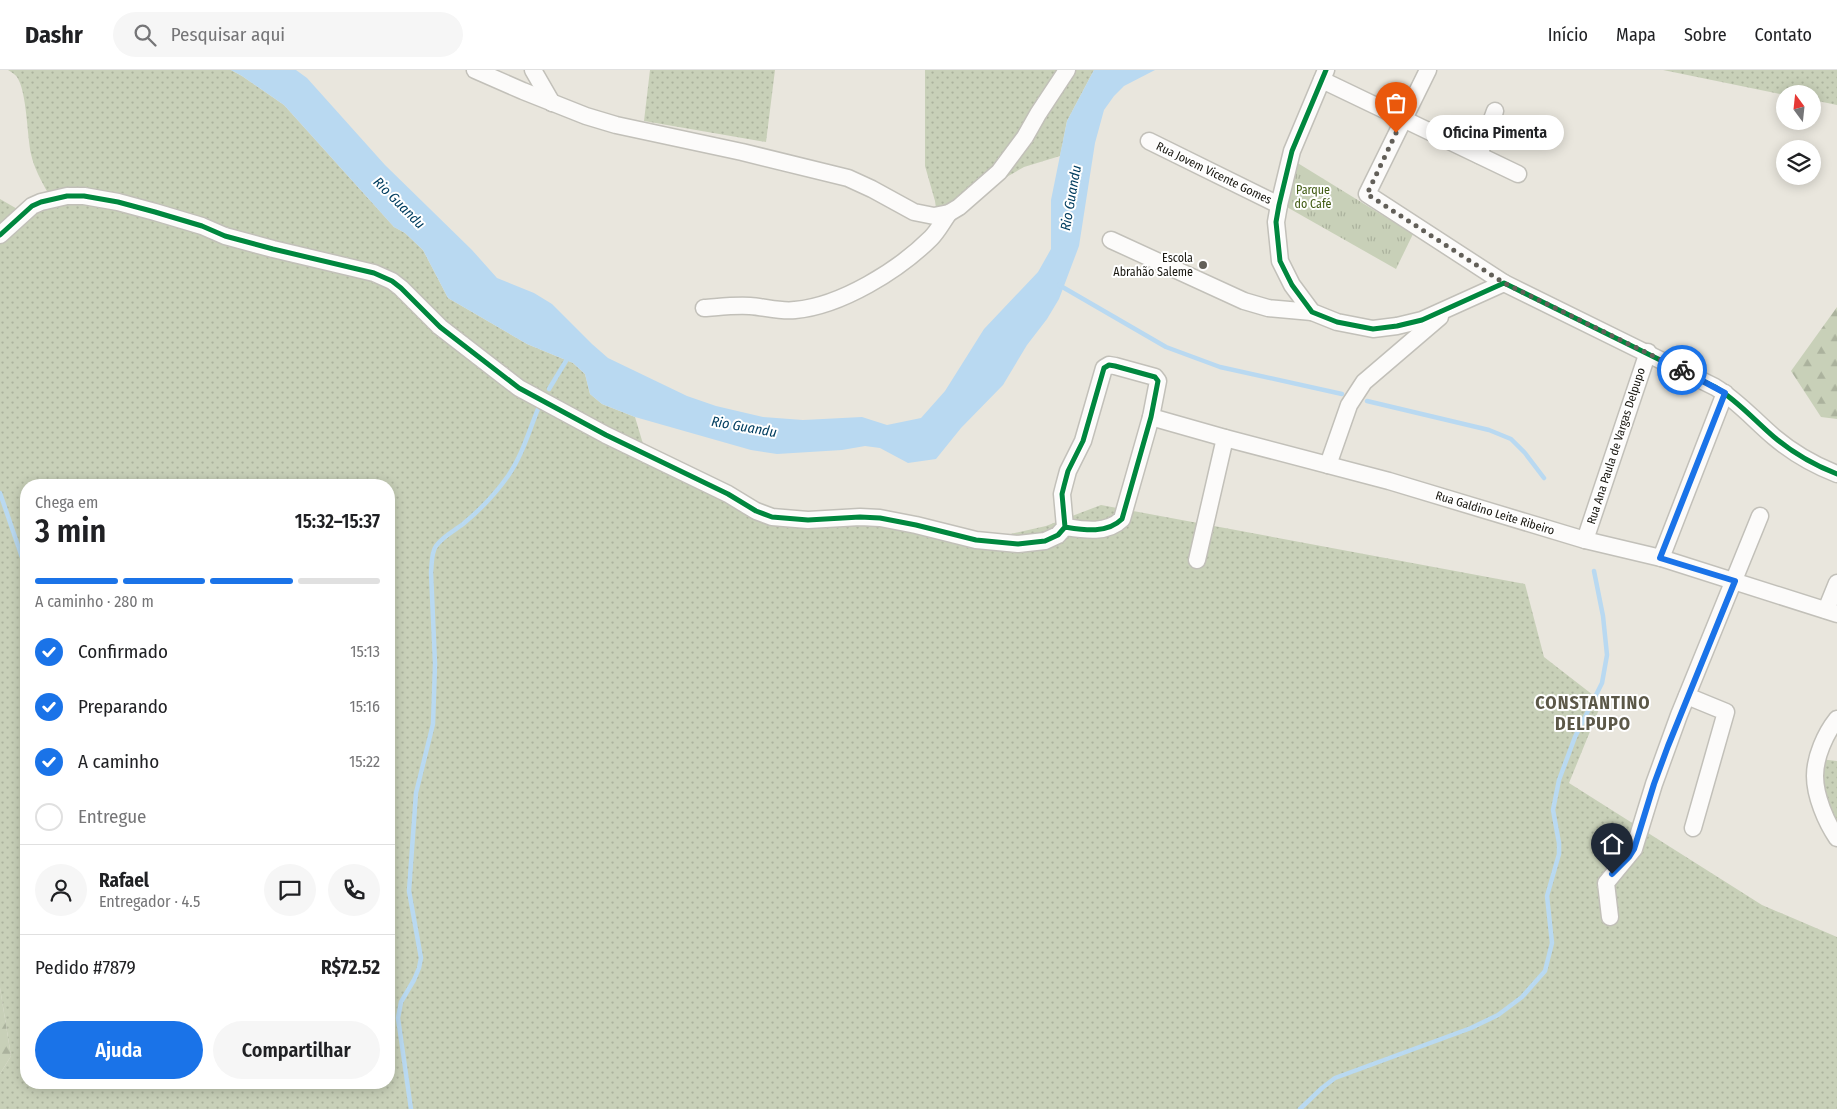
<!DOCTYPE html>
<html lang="pt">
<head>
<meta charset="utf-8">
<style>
  :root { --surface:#fff; --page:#f6f6f6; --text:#202124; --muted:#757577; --line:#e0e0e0; --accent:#1a73e8 }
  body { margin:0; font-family:"Fira Sans Condensed",sans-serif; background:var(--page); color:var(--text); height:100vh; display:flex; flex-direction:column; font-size:19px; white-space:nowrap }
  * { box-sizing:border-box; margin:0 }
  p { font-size:16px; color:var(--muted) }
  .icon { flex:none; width:28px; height:28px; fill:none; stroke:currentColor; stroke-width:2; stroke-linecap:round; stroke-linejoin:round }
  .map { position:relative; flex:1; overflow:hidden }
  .drawer { position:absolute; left:20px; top:409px; width:375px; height:610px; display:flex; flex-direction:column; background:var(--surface); border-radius:20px; box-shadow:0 2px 12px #0003 }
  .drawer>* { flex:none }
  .needle { width:32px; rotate:345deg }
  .fabs { position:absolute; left:1776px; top:15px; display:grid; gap:10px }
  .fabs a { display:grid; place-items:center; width:45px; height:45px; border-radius:50%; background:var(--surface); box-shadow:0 2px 12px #0003; font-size:25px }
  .pin { position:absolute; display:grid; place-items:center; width:42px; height:42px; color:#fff; margin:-51px -21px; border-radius:50% 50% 50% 0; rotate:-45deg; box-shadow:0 0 5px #0007 }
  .pin .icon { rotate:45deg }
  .courier { position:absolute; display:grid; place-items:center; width:50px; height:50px; margin:-25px; border:4px solid #1a73e8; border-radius:50%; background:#fff; color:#222; box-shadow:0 1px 6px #0007 }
  .bubble { position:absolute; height:35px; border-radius:18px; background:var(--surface); box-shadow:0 2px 12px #0003; font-size:16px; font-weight:600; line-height:35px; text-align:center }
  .overview em { font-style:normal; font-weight:600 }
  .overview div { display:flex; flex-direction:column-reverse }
  .overview { display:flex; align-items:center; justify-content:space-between; height:85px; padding:0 15px }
  h1 { font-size:32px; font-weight:600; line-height:38px }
  .bar { display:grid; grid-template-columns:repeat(4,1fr); gap:8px 5px; align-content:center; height:60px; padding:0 15px }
  .bar i { height:6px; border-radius:4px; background:var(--line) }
  .bar .active { background:var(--accent) }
  .bar p { grid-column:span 4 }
  .line { display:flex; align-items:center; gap:12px; padding:0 15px; border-top:1px solid var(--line) }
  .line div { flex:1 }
  .round { display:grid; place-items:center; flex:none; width:52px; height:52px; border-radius:26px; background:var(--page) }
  ol { padding:0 15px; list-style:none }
  li { display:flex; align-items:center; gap:15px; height:55px }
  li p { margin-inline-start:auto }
  li .icon { padding:5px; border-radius:50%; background:var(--accent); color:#fff; stroke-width:4 }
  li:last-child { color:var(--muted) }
  li i { width:28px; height:28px; border:2px solid var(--line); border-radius:50% }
  .cta { display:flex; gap:10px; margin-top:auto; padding:10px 15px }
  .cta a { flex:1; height:58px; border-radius:30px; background:var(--accent); color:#fff; font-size:20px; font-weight:600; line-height:58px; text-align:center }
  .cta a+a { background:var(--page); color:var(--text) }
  header { display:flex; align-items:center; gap:30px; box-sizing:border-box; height:70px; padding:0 25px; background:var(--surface); border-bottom:1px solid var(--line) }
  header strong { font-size:24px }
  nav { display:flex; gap:28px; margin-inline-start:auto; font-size:18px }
  .search { width:350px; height:45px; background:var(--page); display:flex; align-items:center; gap:12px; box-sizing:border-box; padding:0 18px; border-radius:28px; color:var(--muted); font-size:19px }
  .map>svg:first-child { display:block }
  .grass { fill:url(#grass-dots); fill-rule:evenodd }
  .forest { fill:url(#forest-firs) }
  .park { fill:url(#park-tufts) }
  .water { fill:#b9d9f1 }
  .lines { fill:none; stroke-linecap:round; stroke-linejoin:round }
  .stream { stroke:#b9d9f1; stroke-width:4.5 }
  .minor-casing { stroke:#c2c0b9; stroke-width:19 }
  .minor { stroke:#fcfbfa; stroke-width:16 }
  .cycleway-casing { stroke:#fff; stroke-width:8 }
  .cycleway { stroke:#00873e; stroke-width:5 }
  .done { stroke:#625f58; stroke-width:5; stroke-dasharray:0 9 }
  .route { stroke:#1a73e8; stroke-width:6 }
  .poi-dot { fill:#625f58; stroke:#fff; stroke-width:2 }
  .labels { text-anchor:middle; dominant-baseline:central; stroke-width:4; stroke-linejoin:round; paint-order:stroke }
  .street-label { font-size:12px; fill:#191710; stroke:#fff }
  .park-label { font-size:12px; fill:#415b13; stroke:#fff }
  .poi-label { font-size:12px; fill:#191710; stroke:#fff; text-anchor:end }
  .water-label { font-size:14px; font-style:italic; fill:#023e60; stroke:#fff }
  .district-label { font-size:18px; font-weight:bold; letter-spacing:1px; fill:#5c5848; stroke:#fff }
</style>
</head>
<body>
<header>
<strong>Dashr</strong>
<div class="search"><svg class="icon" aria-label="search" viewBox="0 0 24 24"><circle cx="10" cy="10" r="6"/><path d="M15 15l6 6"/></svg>Pesquisar aqui</div>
<nav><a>Início</a><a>Mapa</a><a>Sobre</a><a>Contato</a></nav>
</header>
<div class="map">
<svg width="1837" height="1039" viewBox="0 0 1837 1039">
  <defs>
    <pattern id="grass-dots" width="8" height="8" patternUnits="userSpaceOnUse" patternTransform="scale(1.25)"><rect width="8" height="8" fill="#c8d0b8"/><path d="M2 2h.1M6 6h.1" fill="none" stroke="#abb29d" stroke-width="1.8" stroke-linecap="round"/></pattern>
    <pattern id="forest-firs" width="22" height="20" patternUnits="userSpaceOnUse" patternTransform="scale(1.25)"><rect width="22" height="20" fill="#c8d0b8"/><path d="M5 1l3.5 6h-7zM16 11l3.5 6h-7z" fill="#abb29d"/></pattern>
    <pattern id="park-tufts" width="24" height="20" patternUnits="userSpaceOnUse" patternTransform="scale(1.25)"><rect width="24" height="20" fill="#c8d0b8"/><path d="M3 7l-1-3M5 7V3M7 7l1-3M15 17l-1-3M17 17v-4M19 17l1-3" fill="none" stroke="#abb29d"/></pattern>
  </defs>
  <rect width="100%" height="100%" fill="#e9e6dd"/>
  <g class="grass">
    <path d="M8 0H231L242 6 284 35 394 157 405 163 423 180 448 228 527 274 573 293 585 304 590 324 602 334 635 347 646 384 774 448 864 449 959 465H1006L1046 456 1101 435 1525 514 1544 587 1602 632 1569 713 1762 835 1837 867V1039H0V1004L11 986 0 918V129L19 140 48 123C41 110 34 98 31 84 27 65 27 22 17 7 15 4 11 2 8 0ZM26 415H389V1012H26Z"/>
    <polygon points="650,0 775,0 766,72 644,51"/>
    <polygon points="925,0 1094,0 1067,51 1060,86 1024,97 996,113 939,160 935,131 925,96"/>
    <polygon points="1663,0 1837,0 1837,35 1813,30 1812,24 1785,25"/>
    <polygon points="1811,688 1837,691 1837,761"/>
  </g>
  <g class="forest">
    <polygon points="1837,237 1837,349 1821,347 1791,301"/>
    <polygon points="0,918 11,986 0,1004"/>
  </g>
  <polygon class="park" points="1296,92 1413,164 1396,199 1285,136"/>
  <polygon class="water" points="231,0 296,0 307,8 385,95 472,180 497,208 534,223 552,234 592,274 608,288 687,326 716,336 763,347 803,350 862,347 887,355 921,348 945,321 984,259 1038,202 1051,179 1051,130 1067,51 1094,0 1155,0 1124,16 1114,26 1104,40 1095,73 1079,176 1059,229 1047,249 1027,275 1003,315 961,358 936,389 908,393 880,378 865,376 842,380 777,384 751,380 635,347 602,334 590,324 585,304 573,293 527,274 448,228 423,180 405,163 394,157 284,35 242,6"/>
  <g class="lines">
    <g class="stream">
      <polyline points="1059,215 1166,277 1220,297 1342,324"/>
      <polyline points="549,319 569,286"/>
      <polyline points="1367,331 1489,360 1511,369 1525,383 1544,408"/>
      <polyline points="0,423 26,499"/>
      <path d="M411 1039 398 948 401 932 414 910 419 898 421 888 409 821 416 723 433 654 435 594 431 502C432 494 431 483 436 476 443 466 454 461 463 454 480 440 496 423 508 406 522 386 529 361 538 339"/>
      <polyline points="1300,1039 1322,1018 1335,1008 1471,958 1498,945 1522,927 1545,901 1552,873 1547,826 1559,784 1559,773 1553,740 1559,710 1575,667 1602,613 1607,585 1603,546 1594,501"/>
    </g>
    <g class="minor-casing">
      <g id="minor">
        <polyline points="475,0 523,21 586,46 616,55 742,82 848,108 872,119 914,142 934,146 949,143 959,137 999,102 1025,67 1038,44 1067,0"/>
        <polyline points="533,0 552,33"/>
        <path d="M1326 0 1292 81 1279 135 1276 152 1280 191 1292 215 1312 242 1337 252 1373 259 1397 256 1422 250 1504 213 1715 317C1738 331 1754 350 1774 367 1793 383 1814 395 1837 404"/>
        <polyline points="1428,0 1367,124 1504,213"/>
        <polyline points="1322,10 1518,104"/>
        <polyline points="1149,71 1279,135"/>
        <polyline points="1479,85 1495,41"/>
        <path d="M0 165 32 136 41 132 67 126H84L118 132 155 142 202 156 225 166 273 179 374 203 392 211 401 218 440 257 519 318 606 365 728 424 756 441 772 447 808 450 860 447 880 448 916 455 976 470 1018 474 1045 471 1058 465 1065 457 1062 424 1064 416 1068 401 1083 371 1104 298 1109 295 1115 296 1155 307 1158 311 1151 347 1122 449C1107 464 1084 460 1065 457"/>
        <polyline points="1111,170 1244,231 1268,238 1312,242"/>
        <path d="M704 238C719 237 735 235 750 236 765 237 781 242 795 240 841 236 899 200 931 168 938 161 943 151 949 143"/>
        <polyline points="1151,347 1225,368 1389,411 1585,470 1661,488 1837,544"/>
        <polyline points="1328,395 1349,335 1364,312 1440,247"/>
        <polyline points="1585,470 1648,282"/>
        <polyline points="1661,488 1725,323"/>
        <polyline points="1197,490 1225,368"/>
        <polyline points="1826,540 1837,513"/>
        <polyline points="1687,626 1726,642 1693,758"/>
        <path d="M1837 649C1825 664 1815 687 1815 706 1815 726 1826 752 1837 768"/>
        <polyline points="1610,847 1606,813 1634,779 1654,714 1679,645 1760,446"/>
      </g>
    </g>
    <use href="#minor" class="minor"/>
    <g class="cycleway-casing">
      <g id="cycleway">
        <path d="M1326 0 1292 81 1279 135 1276 152 1280 191 1292 215 1312 242 1337 252 1373 259 1397 256 1422 250 1504 213 1715 317C1738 331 1754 350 1774 367 1793 383 1814 395 1837 404"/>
        <path d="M0 165 32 136 41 132 67 126H84L118 132 155 142 202 156 225 166 273 179 374 203 392 211 401 218 440 257 519 318 606 365 728 424 756 441 772 447 808 450 860 447 880 448 916 455 976 470 1018 474 1045 471 1058 465 1065 457 1062 424 1064 416 1068 401 1083 371 1104 298 1109 295 1115 296 1155 307 1158 311 1151 347 1122 449C1107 464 1084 460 1065 457"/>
      </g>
    </g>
    <use href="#cycleway" class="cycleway"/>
  </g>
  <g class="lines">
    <polyline class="done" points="1396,63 1367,124 1504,213 1682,300"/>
    <polyline class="route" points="1612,804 1629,787 1634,779 1654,714 1668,676 1735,511 1660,488 1725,323 1682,300"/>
  </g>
  <circle class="poi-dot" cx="1203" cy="195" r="5"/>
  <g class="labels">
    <g class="street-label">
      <text transform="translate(1214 103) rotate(26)">Rua Jovem Vicente Gomes</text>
      <text transform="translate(1616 376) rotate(-72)">Rua Ana Paula de Vargas Delpupo</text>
      <text transform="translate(1495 443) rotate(17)">Rua Galdino Leite Ribeiro</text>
    </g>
    <g class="park-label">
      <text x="1313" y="120">Parque<tspan x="1313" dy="14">do Café</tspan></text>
    </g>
    <g class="poi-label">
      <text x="1193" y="188">Escola<tspan x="1193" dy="14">Abrahão Saleme</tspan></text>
    </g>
    <g class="water-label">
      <text transform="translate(1071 128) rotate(-80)">Rio Guandu</text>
      <text transform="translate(399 133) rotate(45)">Rio Guandu</text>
      <text transform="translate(744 357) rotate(10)">Rio Guandu</text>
    </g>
    <g class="district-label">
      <text x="1593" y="633">CONSTANTINO<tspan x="1593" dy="21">DELPUPO</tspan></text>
    </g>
  </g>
</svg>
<div class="fabs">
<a><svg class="needle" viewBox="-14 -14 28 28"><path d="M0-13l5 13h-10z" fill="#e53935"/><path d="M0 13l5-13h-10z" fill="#757577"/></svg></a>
<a><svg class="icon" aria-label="layers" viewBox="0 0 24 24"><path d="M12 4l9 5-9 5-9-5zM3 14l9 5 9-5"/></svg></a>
</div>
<div class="pin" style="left:1396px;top:63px;background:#ea580c"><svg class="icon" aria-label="bag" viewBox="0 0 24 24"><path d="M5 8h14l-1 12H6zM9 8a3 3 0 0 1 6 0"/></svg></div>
<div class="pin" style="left:1612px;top:804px;background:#1f2937"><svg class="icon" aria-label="home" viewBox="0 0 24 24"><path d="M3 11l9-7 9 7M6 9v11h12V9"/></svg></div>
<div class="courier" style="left:1682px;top:300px"><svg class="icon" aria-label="bike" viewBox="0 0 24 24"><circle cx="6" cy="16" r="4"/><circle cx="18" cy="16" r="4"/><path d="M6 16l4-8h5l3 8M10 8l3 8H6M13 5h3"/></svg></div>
<div class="bubble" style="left:1426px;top:45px;width:138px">Oficina Pimenta</div>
<section class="drawer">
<div class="overview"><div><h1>3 min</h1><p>Chega em</p></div><em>15:32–15:37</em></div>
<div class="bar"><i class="active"></i><i class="active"></i><i class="active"></i><i></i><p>A caminho · 280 m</p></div>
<ol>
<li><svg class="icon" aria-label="check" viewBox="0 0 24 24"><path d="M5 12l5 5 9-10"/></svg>Confirmado<p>15:13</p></li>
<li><svg class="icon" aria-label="check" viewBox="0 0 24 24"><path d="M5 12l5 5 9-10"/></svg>Preparando<p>15:16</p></li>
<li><svg class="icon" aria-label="check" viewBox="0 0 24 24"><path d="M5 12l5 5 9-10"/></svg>A caminho<p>15:22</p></li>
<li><i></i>Entregue</li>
</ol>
<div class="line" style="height:90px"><a class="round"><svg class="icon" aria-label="person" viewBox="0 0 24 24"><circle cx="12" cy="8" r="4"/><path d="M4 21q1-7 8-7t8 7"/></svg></a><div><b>Rafael</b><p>Entregador · 4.5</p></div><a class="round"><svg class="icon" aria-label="chat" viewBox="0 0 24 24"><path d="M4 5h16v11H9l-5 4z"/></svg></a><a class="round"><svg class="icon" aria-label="phone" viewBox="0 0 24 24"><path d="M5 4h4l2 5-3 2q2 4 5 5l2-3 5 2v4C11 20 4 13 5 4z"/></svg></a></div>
<div class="line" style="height:65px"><div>Pedido #7879</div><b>R$72.52</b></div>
<div class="cta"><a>Ajuda</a><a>Compartilhar</a></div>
</section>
</div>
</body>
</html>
